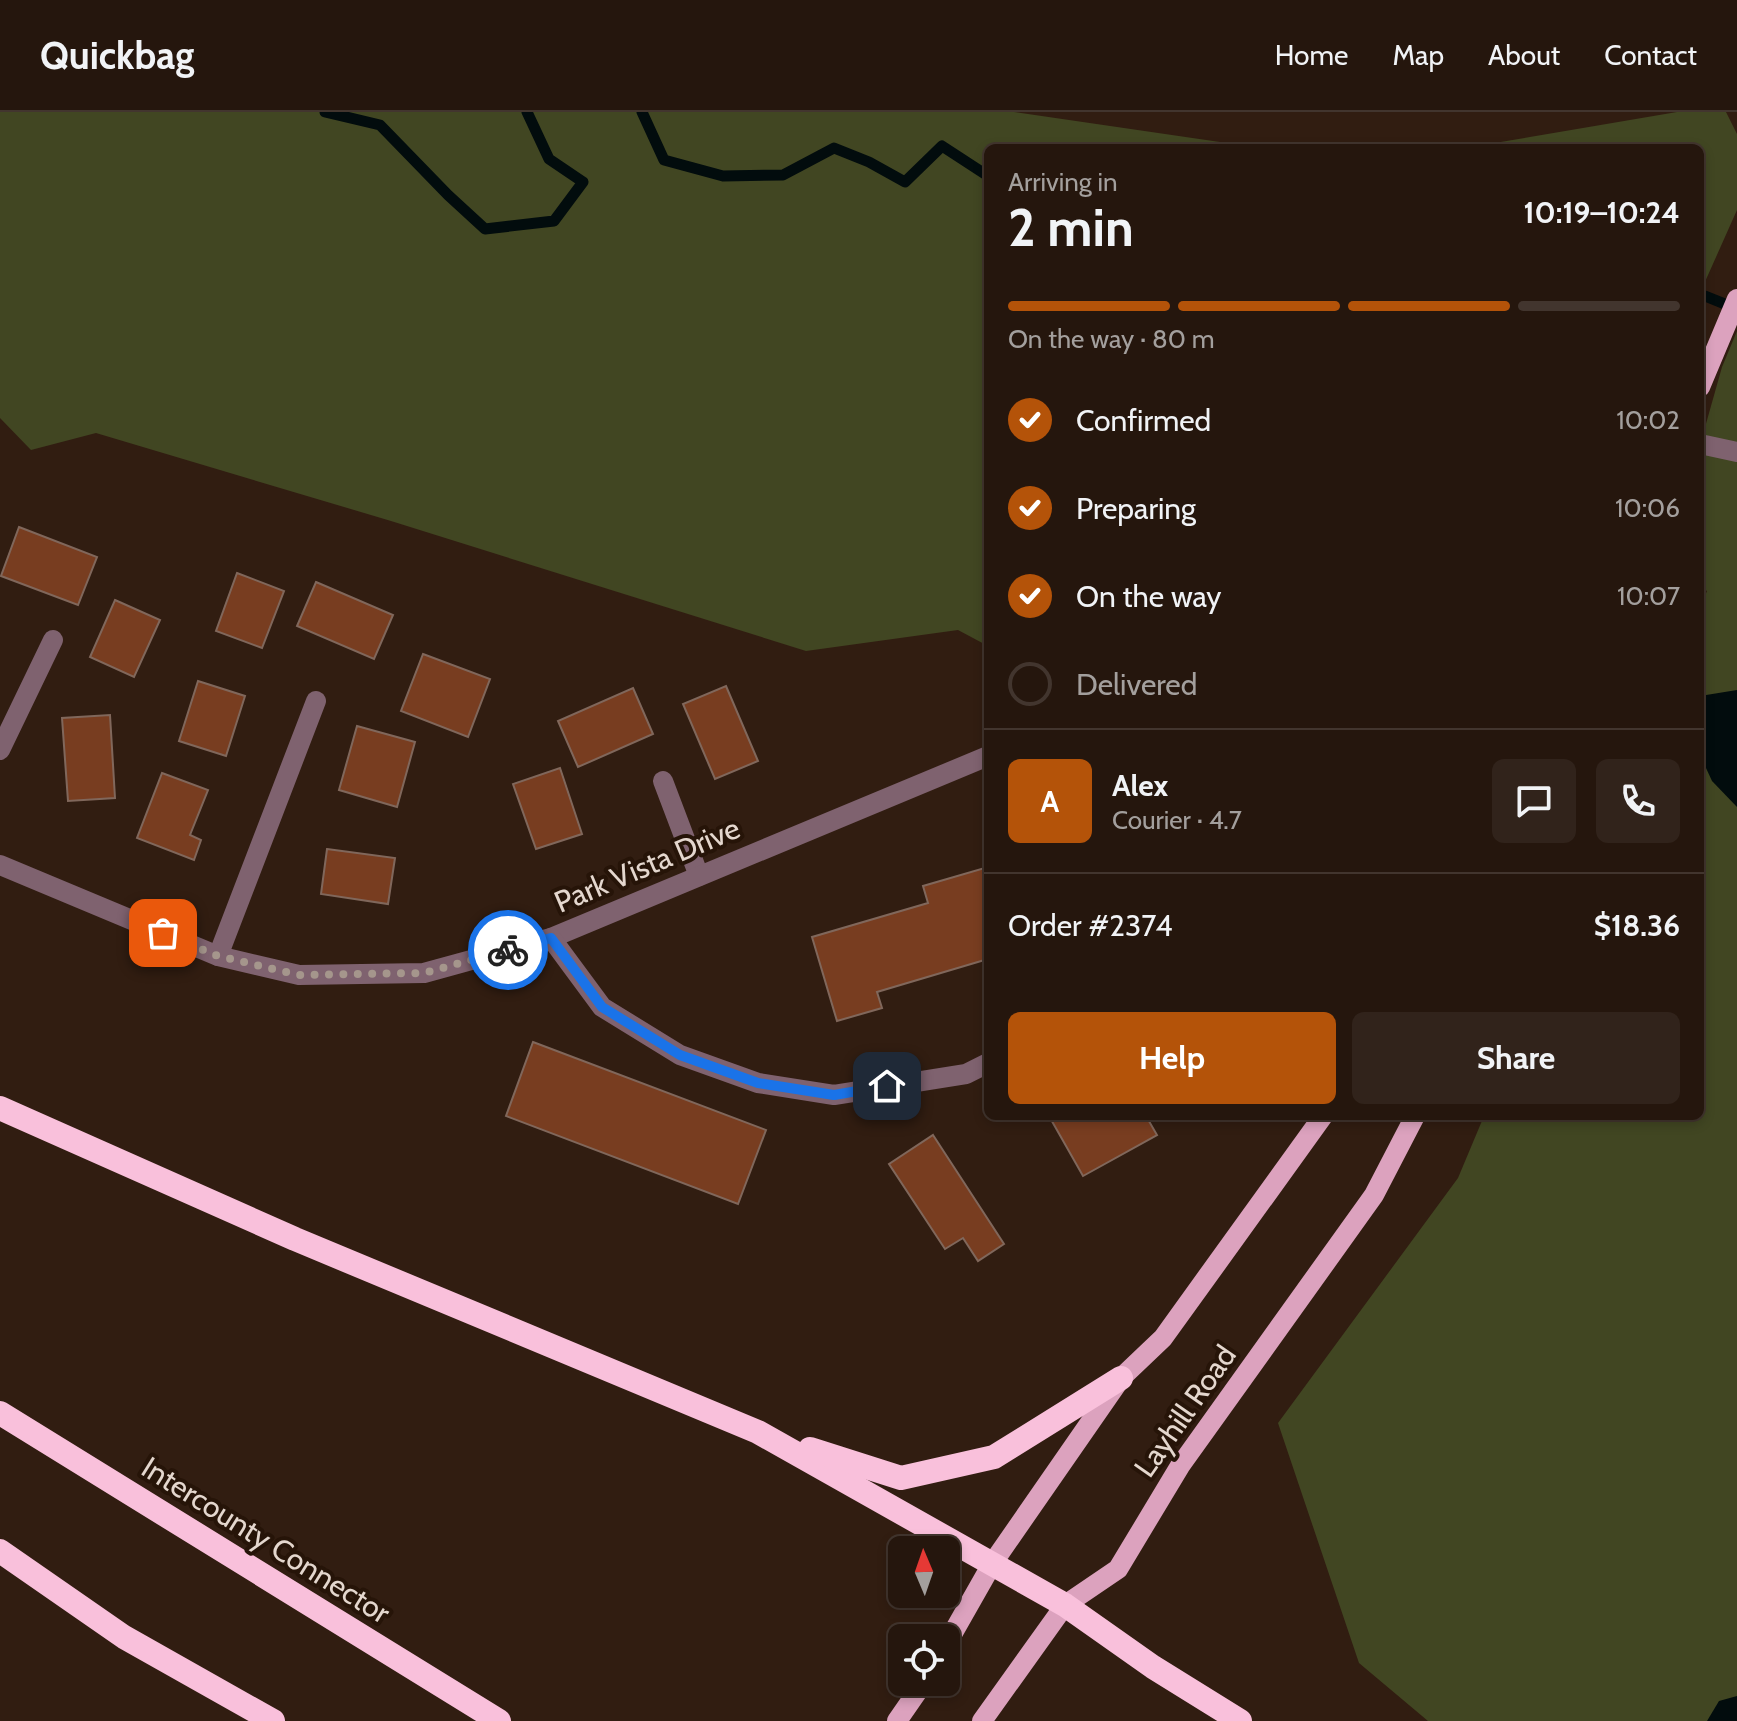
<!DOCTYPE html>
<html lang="en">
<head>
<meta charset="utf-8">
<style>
  :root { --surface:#25160d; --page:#31231b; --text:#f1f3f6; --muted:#a39f9d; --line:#42352e; --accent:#b45309 }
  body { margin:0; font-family:Cabin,sans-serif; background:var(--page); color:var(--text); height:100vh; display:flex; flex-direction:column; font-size:30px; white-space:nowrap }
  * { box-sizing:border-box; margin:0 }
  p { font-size:26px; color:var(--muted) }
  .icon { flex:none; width:44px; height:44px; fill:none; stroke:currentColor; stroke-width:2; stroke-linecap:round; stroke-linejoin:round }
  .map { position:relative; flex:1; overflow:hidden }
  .sheet { position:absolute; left:984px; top:32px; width:720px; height:976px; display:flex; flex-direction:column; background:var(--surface); border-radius:12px; box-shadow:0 4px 12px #0003,0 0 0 2px var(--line) }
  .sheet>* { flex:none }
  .needle { width:52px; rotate:358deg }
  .tools { position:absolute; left:888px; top:1424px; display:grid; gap:16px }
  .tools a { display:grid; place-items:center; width:72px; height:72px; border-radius:12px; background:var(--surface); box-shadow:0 4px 12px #0003,0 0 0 2px var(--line); font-size:40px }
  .pin { position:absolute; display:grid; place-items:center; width:68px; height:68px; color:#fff; margin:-34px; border-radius:16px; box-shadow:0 4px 12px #0006 }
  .courier { position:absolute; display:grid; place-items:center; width:80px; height:80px; margin:-40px; border:6px solid #1a73e8; border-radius:50%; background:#fff; color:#222; box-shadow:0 2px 10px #0007 }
  .headline em { font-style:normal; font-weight:800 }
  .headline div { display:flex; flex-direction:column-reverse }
  .headline { display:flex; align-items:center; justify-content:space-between; height:136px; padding:0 24px }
  h1 { font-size:52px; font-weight:800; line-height:60px }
  .bar { display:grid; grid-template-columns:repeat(4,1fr); gap:12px 8px; align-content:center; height:96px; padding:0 24px }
  .bar i { height:10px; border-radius:6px; background:var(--line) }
  .bar .current { background:var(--accent) }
  .bar p { grid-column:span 4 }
  .line { display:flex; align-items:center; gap:20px; padding:0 24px; border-top:2px solid var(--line) }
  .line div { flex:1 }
  .round { display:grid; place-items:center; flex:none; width:84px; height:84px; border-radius:12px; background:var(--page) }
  ol { padding:0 24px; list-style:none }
  li { display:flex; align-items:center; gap:24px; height:88px }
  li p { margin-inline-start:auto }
  li .icon { padding:8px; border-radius:50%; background:var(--accent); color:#fff; stroke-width:4 }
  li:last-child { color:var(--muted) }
  li i { width:44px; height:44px; border:4px solid var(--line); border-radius:50% }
  .primary-button { display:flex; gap:16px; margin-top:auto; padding:16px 24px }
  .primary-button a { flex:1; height:92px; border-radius:12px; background:var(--accent); color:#fff; font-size:32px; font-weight:800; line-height:92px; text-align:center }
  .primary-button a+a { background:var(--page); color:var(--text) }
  header { display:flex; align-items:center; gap:48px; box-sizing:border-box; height:112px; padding:0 40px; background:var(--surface); border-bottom:2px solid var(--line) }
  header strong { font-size:38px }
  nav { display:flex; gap:44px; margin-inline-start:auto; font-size:28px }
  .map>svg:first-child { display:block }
  .green { fill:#414622 }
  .water { fill:#020c0d }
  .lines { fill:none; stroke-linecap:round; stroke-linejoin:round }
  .stream { stroke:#020c0d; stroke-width:11 }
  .building { fill:#783d20; stroke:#80675b; stroke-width:2 }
  .minor { stroke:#7f626f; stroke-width:20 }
  .major { stroke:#dca2be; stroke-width:20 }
  .highway { stroke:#f9c0db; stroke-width:24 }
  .done { stroke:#a5968c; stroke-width:8; stroke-dasharray:0 14.4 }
  .route { stroke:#1a73e8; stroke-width:10 }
  .labels { text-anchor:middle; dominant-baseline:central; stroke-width:8; stroke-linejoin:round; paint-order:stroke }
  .street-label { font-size:30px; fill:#e4d7ce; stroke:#261408 }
</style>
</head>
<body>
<header>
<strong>Quickbag</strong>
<nav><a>Home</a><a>Map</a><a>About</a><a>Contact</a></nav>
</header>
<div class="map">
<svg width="1737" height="1609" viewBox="0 0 1737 1609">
  <rect width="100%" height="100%" fill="#311d11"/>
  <g class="green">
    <polygon points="0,0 1014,0 1261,36 988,36 988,534 958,518 806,539 391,409 96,321 31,338 0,306"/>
    <polygon points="1677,0 1726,0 1737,22 1737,98 1700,181 1700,36 1465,36"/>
    <polygon points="1737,219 1737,1609 1428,1609 1359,1551 1278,1311 1458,1066 1484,1004 1700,1004 1700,496 1707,479 1700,475 1700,333 1722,255"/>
  </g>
  <g class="water">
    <polygon points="1737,578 1737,695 1712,669 1700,643 1700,584"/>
    <polygon points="1737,1584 1737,1609 1707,1609 1719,1589"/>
  </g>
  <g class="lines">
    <g class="stream">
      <polyline points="325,0 380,13 448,83 485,117 554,109 583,70 549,47 527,0"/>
      <polyline points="642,0 664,48 723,64 783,63 834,36 869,50 905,70 942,34 988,64"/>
      <polyline points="1700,185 1705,184 1737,197"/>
    </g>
  </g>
  <g class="building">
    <polygon points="19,415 97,445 78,493 1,464"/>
    <polygon points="237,461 284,479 262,536 216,519"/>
    <polygon points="316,470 393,503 374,547 297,514"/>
    <polygon points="115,488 160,508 134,565 90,545"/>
    <polygon points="423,542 490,567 468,625 401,599"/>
    <polygon points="198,569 245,584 226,644 179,629"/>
    <polygon points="726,574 758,649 715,667 683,592"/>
    <polygon points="633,576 653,622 578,655 558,609"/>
    <polygon points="110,603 115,686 68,689 62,606"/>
    <polygon points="357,614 415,630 397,695 339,678"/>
    <polygon points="560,656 582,722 536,737 513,672"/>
    <polygon points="162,661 208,678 190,723 201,728 194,748 137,726"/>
    <polygon points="327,737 395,746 388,792 321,782"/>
    <polygon points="988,755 988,847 877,880 882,896 837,909 812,825 928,791 923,774"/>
    <polygon points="533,930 766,1018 738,1092 506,1004"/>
    <polygon points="1049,1004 1146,1004 1157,1023 1083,1064"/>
    <polygon points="933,1023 1004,1132 978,1149 963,1126 945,1137 889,1052"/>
  </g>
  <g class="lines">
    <g class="minor">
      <polyline points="1700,332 1737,340"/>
      <polyline points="0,638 53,528"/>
      <polyline points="663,669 699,764"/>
      <polyline points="0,753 218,844 299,863 424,861 551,826 988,644"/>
      <polyline points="551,826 602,895 680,943 758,971 834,983 966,962 988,951"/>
      <polyline points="218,844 316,589"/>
    </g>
    <g class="major">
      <polyline points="1700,275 1737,187"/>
      <polyline points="946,1533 992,1452 1121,1266 1163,1226 1323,1004"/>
      <polyline points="897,1609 924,1570"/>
      <polyline points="982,1609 1065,1493 1118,1457 1180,1354 1374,1083 1415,1004"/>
    </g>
    <g class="highway">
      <polyline points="0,996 295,1127 758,1320 1065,1493 1153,1555 1240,1609"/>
      <polyline points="0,1301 499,1609"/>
      <polyline points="810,1337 901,1366 994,1345 1121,1266"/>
      <polyline points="0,1439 124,1525 273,1609"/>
    </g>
  </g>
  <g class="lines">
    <polyline class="done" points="163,821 218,844 299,863 424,861 508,838"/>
    <polyline class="route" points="508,838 551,826 602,895 680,943 758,971 834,983 887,974"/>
  </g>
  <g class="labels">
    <g class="street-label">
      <text transform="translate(647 753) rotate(-23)">Park Vista Drive</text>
      <text transform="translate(1185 1299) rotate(-55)">Layhill Road</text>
      <text transform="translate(266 1428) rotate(32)">Intercounty Connector</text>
    </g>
  </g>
</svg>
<div class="tools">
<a><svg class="needle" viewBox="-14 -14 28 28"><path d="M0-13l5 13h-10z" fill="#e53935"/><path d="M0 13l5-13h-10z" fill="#a39f9d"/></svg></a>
<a><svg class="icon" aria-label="locate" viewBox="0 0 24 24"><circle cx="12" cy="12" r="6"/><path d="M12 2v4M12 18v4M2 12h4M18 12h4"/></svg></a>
</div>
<div class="pin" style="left:163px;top:821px;background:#ea580c"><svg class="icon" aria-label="bag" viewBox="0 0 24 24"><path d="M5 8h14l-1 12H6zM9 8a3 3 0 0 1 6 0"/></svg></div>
<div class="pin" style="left:887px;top:974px;background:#1f2937"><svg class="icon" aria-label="home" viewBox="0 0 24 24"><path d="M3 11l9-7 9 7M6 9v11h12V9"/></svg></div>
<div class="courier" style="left:508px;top:838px"><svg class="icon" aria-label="bike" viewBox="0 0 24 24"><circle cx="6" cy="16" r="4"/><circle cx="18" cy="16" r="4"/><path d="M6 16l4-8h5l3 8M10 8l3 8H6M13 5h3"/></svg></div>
<section class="sheet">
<div class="headline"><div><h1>2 min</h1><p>Arriving in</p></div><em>10:19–10:24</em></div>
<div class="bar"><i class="current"></i><i class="current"></i><i class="current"></i><i></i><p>On the way · 80 m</p></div>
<ol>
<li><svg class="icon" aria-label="check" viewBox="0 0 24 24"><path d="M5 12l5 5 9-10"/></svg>Confirmed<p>10:02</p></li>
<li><svg class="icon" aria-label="check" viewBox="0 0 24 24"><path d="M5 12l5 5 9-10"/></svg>Preparing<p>10:06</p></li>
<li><svg class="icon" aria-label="check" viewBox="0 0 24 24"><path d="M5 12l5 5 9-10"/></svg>On the way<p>10:07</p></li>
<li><i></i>Delivered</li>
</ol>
<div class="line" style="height:144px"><b class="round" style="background:var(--accent);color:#fff">A</b><div><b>Alex</b><p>Courier · 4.7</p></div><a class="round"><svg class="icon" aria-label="chat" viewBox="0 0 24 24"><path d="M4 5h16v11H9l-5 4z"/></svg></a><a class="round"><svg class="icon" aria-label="phone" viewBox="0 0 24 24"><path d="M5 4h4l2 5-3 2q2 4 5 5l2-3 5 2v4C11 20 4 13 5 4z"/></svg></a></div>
<div class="line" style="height:104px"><div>Order #2374</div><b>$18.36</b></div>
<div class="primary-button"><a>Help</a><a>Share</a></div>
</section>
</div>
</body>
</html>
